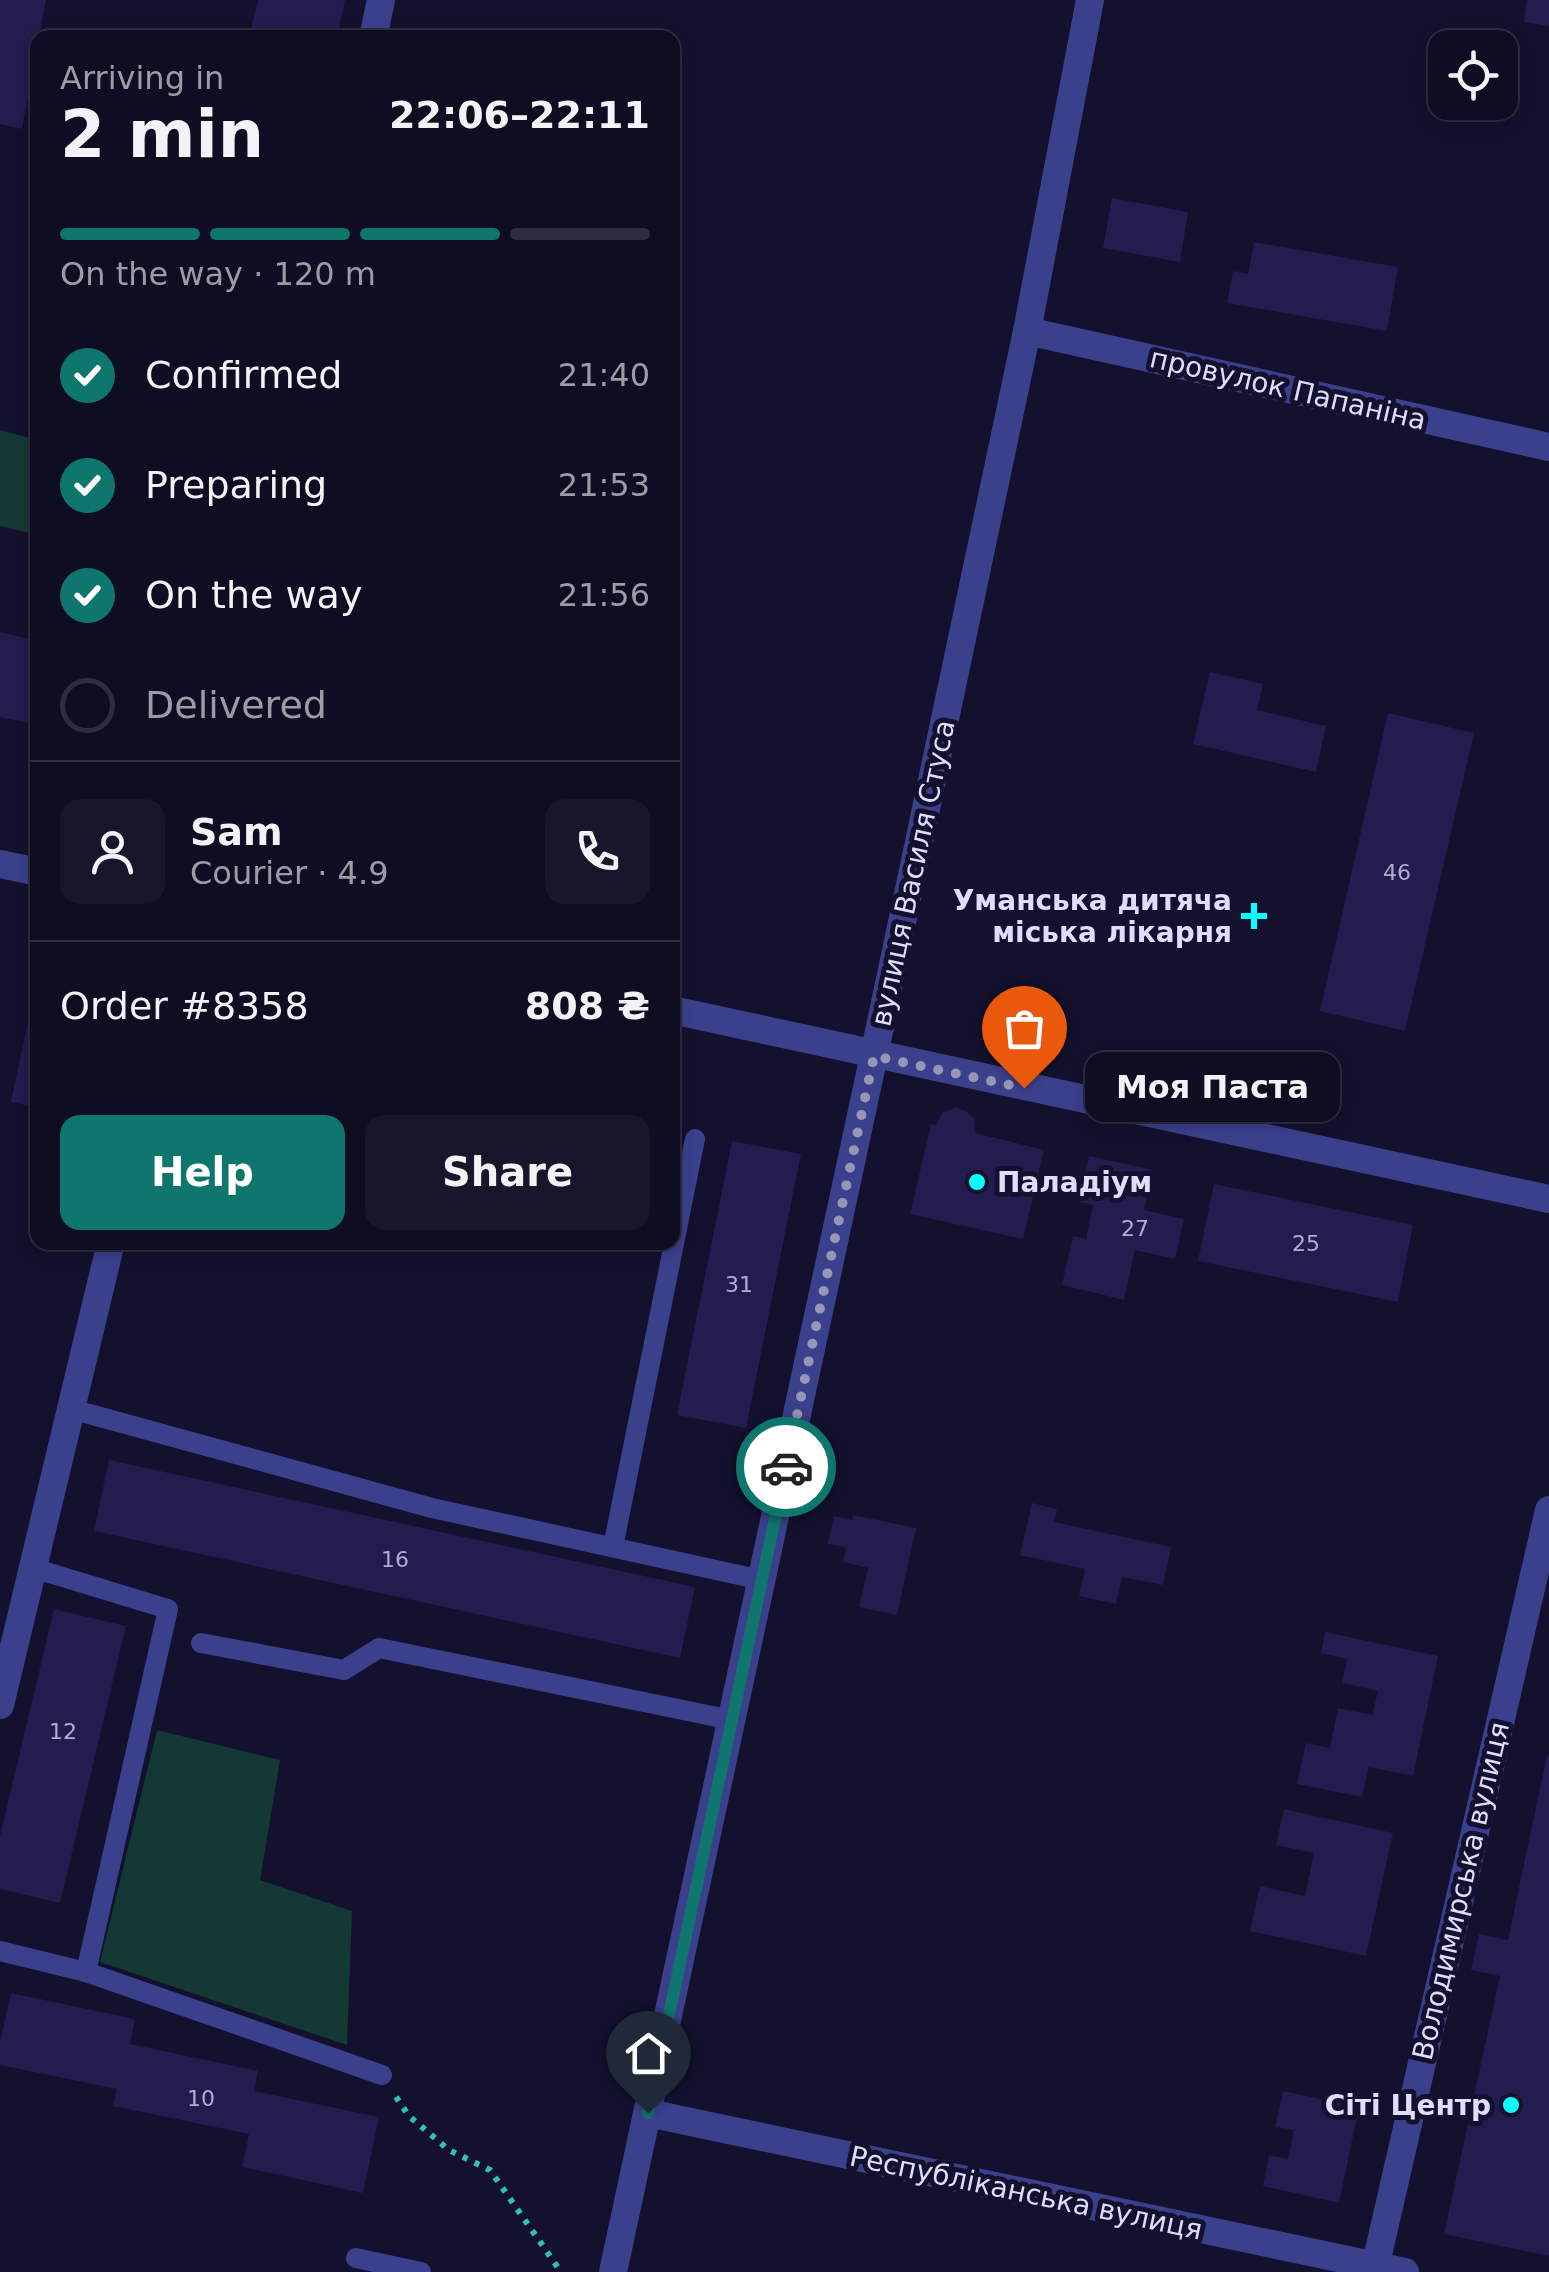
<!DOCTYPE html>
<html lang="en">
<head>
<meta charset="utf-8">
<style>
  :root { --surface:#0e0d22; --page:#17162a; --text:#f1f3f6; --muted:#9b9ca5; --line:#2e2d40; --accent:#0f766e }
  body { margin:0; font-family:"DejaVu Sans",sans-serif; background:var(--page); color:var(--text); height:100vh; display:flex; flex-direction:column; font-size:38px; white-space:nowrap }
  * { box-sizing:border-box; margin:0 }
  p { font-size:32px; color:var(--muted) }
  .icon { flex:none; width:55px; height:55px; fill:none; stroke:currentColor; stroke-width:2; stroke-linecap:round; stroke-linejoin:round }
  .map { position:relative; flex:1; overflow:hidden }
  .sheet { position:absolute; left:30px; top:30px; width:650px; height:1220px; display:flex; flex-direction:column; background:var(--surface); border-radius:20px; box-shadow:0 5px 15px #0003,0 0 0 2px var(--line) }
  .sheet>* { flex:none }
  .fabs { position:absolute; left:1428px; top:30px; display:grid; gap:20px }
  .fabs a { display:grid; place-items:center; width:90px; height:90px; border-radius:20px; background:var(--surface); box-shadow:0 5px 15px #0003,0 0 0 2px var(--line); font-size:50px }
  .pin { position:absolute; display:grid; place-items:center; width:85px; height:85px; color:#fff; margin:-102px -42px; border-radius:50% 50% 50% 0; rotate:-45deg; box-shadow:0 0 10px #0007 }
  .pin .icon { rotate:45deg }
  .courier { position:absolute; display:grid; place-items:center; width:100px; height:100px; margin:-50px; border:8px solid #0f766e; border-radius:50%; background:#fff; color:#222; box-shadow:0 2px 12px #0007 }
  .bubble { position:absolute; height:70px; border-radius:20px; background:var(--surface); box-shadow:0 5px 15px #0003,0 0 0 2px var(--line); font-size:32px; font-weight:600; line-height:70px; text-align:center }
  .summary em { font-style:normal; font-weight:600 }
  .summary div { display:flex; flex-direction:column-reverse }
  .summary { display:flex; align-items:center; justify-content:space-between; height:170px; padding:0 30px }
  h1 { font-size:65px; font-weight:600; line-height:75px }
  .bar { display:grid; grid-template-columns:repeat(4,1fr); gap:15px 10px; align-content:center; height:120px; padding:0 30px }
  .bar i { height:12px; border-radius:8px; background:var(--line) }
  .bar .current { background:var(--accent) }
  .bar p { grid-column:span 4 }
  .line { display:flex; align-items:center; gap:25px; padding:0 30px; border-top:2px solid var(--line) }
  .line div { flex:1 }
  .round { display:grid; place-items:center; flex:none; width:105px; height:105px; border-radius:20px; background:var(--page) }
  ol { padding:0 30px; list-style:none }
  li { display:flex; align-items:center; gap:30px; height:110px }
  li p { margin-inline-start:auto }
  li .icon { padding:10px; border-radius:50%; background:var(--accent); color:#fff; stroke-width:4 }
  li:last-child { color:var(--muted) }
  li i { width:55px; height:55px; border:5px solid var(--line); border-radius:50% }
  .button { display:flex; gap:20px; margin-top:auto; padding:20px 30px }
  .button a { flex:1; height:115px; border-radius:20px; background:var(--accent); color:#fff; font-size:40px; font-weight:600; line-height:115px; text-align:center }
  .button a+a { background:var(--page); color:var(--text) }
  .map>svg:first-child { display:block }
  .green { fill:#143833 }
  .building { fill:#221c4f }
  .lines { fill:none; stroke-linecap:round; stroke-linejoin:round }
  .path { stroke:#2ec3ac; stroke-width:6; stroke-dasharray:5 8; stroke-linecap:butt }
  .service { stroke:#3b408d; stroke-width:20 }
  .minor { stroke:#3b408d; stroke-width:28 }
  .tertiary { stroke:#3b408d; stroke-width:28 }
  .done { stroke:#9796b6; stroke-width:10; stroke-dasharray:0 18 }
  .route { stroke:#0f766e; stroke-width:12 }
  .poi-dot { fill:#09fdff; stroke:#13112d; stroke-width:4 }
  .labels { text-anchor:middle; dominant-baseline:central; stroke-width:10; stroke-linejoin:round; paint-order:stroke }
  .number-label { font-size:22px; fill:#afadd3 }
  .street-label { font-size:28px; fill:#deddff; stroke:#13112d }
  .poi-label { font-size:28px; font-weight:bold; fill:#deddff; stroke:#13112d; text-anchor:end }
</style>
</head>
<body>
<div class="map">
<svg width="1549" height="2272" viewBox="0 0 1549 2272">
  <rect width="100%" height="100%" fill="#13112d"/>
  <g class="green">
    <polygon points="0,430 37,440 37,535 0,526"/>
    <polygon points="157,1730 280,1760 260,1880 352,1911 347,2045 100,1962"/>
  </g>
  <g class="building">
    <polygon points="0,0 46,0 22,129 0,124"/>
    <polygon points="258,0 345,0 337,38 249,38"/>
    <polygon points="1527,0 1549,0 1549,26 1524,22"/>
    <polygon points="1112,198 1188,212 1180,262 1103,248"/>
    <polygon points="1254,242 1398,267 1387,331 1227,303 1233,271 1248,274"/>
    <polygon points="0,632 38,641 36,664 38,665 38,725 0,717"/>
    <polygon points="1210,672 1263,684 1257,710 1326,726 1316,772 1193,744"/>
    <polygon points="1388,713 1474,733 1405,1031 1320,1011"/>
    <polygon points="36,984 38,984 38,1107 11,1102"/>
    <polygon points="956,1107 966,1111 974,1118 975,1133 1044,1150 1023,1239 910,1214 931,1124 936,1125 942,1113"/>
    <polygon points="732,1141 801,1154 746,1428 677,1415"/>
    <polygon points="1089,1156 1153,1170 1144,1210 1184,1219 1175,1259 1135,1250 1124,1300 1062,1285 1073,1236 1086,1239 1093,1205 1079,1202"/>
    <polygon points="1214,1184 1413,1225 1398,1302 1198,1261"/>
    <polygon points="109,1460 695,1587 680,1658 94,1531"/>
    <polygon points="1032,1503 1057,1509 1054,1522 1171,1547 1163,1585 1122,1577 1116,1604 1079,1596 1085,1569 1020,1555"/>
    <polygon points="853,1515 916,1528 897,1615 859,1607 868,1568 843,1562 846,1547 828,1544 834,1516 852,1520"/>
    <polygon points="54,1609 126,1626 60,1903 0,1889 0,1836"/>
    <polygon points="1325,1632 1438,1656 1413,1776 1369,1767 1362,1797 1297,1784 1306,1743 1330,1748 1338,1708 1372,1715 1378,1691 1342,1683 1347,1659 1321,1653"/>
    <polygon points="1547,1755 1549,1756 1549,2256 1444,2234 1500,1976 1471,1970 1479,1934 1508,1940"/>
    <polygon points="1284,1809 1393,1833 1366,1956 1250,1931 1260,1886 1305,1896 1314,1853 1276,1845"/>
    <polygon points="11,1993 135,2019 130,2044 258,2071 254,2091 379,2117 363,2193 242,2167 249,2134 113,2106 117,2089 0,2065 0,2042"/>
    <polygon points="1283,2091 1359,2107 1339,2203 1263,2186 1269,2155 1288,2159 1294,2130 1275,2127"/>
  </g>
  <g class="lines">
    <polyline class="path" points="396,2097 409,2116 449,2150 490,2170 561,2272"/>
    <g class="service">
      <polyline points="71,1409 432,1508 762,1580"/>
      <polyline points="613,1547 695,1139"/>
      <polyline points="33,1568 168,1609 86,1972"/>
      <polyline points="201,1643 344,1670 379,1648 732,1720"/>
      <polyline points="0,1951 86,1972 382,2075"/>
      <polyline points="356,2258 421,2272"/>
    </g>
    <g class="minor">
      <polyline points="373,38 381,0"/>
      <polyline points="1027,331 1549,447"/>
      <polyline points="0,1705 111,1242"/>
      <polyline points="648,2113 1405,2272"/>
      <polyline points="613,2272 874,1055 1027,331 1090,0"/>
      <polyline points="1374,2272 1549,1510"/>
    </g>
    <g class="tertiary">
      <polyline points="0,864 38,872"/>
      <polyline points="672,1010 1549,1199"/>
    </g>
  </g>
  <g class="lines">
    <polyline class="done" points="786,1467 874,1056 1024,1088"/>
    <polyline class="route" points="648,2113 786,1467"/>
  </g>
  <g class="poi-dot">
    <path d="M1249 901h10v10h10v10h-10v10h-10v-10h-10v-10h10z"/>
    <circle cx="977" cy="1182" r="10"/>
    <circle cx="1511" cy="2105" r="10"/>
  </g>
  <g class="labels">
    <g class="number-label">
      <text x="1397" y="872">46</text>
      <text x="1135" y="1228">27</text>
      <text x="1306" y="1243">25</text>
      <text x="739" y="1284">31</text>
      <text x="395" y="1559">16</text>
      <text x="63" y="1731">12</text>
      <text x="201" y="2098">10</text>
    </g>
    <g class="street-label">
      <text transform="translate(1288 389) rotate(13)">провулок Папаніна</text>
      <text transform="translate(913 873) rotate(-78)">вулиця Василя Стуса</text>
      <text transform="translate(1461 1891) rotate(-77)">Володимирська вулиця</text>
      <text transform="translate(1026 2193) rotate(12)">Республіканська вулиця</text>
    </g>
    <g class="poi-label">
      <text x="1232" y="900">Уманська дитяча<tspan x="1232" dy="32">міська лікарня</tspan></text>
      <text x="997" y="1182" text-anchor="start">Паладіум</text>
      <text x="1491" y="2105">Сіті Центр</text>
    </g>
  </g>
</svg>
<div class="fabs">
<a><svg class="icon" aria-label="locate" viewBox="0 0 24 24"><circle cx="12" cy="12" r="6"/><path d="M12 2v4M12 18v4M2 12h4M18 12h4"/></svg></a>
</div>
<div class="pin" style="left:1024px;top:1088px;background:#ea580c"><svg class="icon" aria-label="bag" viewBox="0 0 24 24"><path d="M5 8h14l-1 12H6zM9 8a3 3 0 0 1 6 0"/></svg></div>
<div class="pin" style="left:648px;top:2113px;background:#1f2937"><svg class="icon" aria-label="home" viewBox="0 0 24 24"><path d="M3 11l9-7 9 7M6 9v11h12V9"/></svg></div>
<div class="courier" style="left:786px;top:1467px"><svg class="icon" aria-label="car" viewBox="0 0 24 24"><path d="M5 17H2v-5l4-1 3-4h7l3 4 3 1v5h-3M9 17h6M6 11h13"/><circle cx="7" cy="17" r="2"/><circle cx="17" cy="17" r="2"/></svg></div>
<div class="bubble" style="left:1085px;top:1052px;width:255px">Моя Паста</div>
<section class="sheet">
<div class="summary"><div><h1>2 min</h1><p>Arriving in</p></div><em>22:06–22:11</em></div>
<div class="bar"><i class="current"></i><i class="current"></i><i class="current"></i><i></i><p>On the way · 120 m</p></div>
<ol>
<li><svg class="icon" aria-label="check" viewBox="0 0 24 24"><path d="M5 12l5 5 9-10"/></svg>Confirmed<p>21:40</p></li>
<li><svg class="icon" aria-label="check" viewBox="0 0 24 24"><path d="M5 12l5 5 9-10"/></svg>Preparing<p>21:53</p></li>
<li><svg class="icon" aria-label="check" viewBox="0 0 24 24"><path d="M5 12l5 5 9-10"/></svg>On the way<p>21:56</p></li>
<li><i></i>Delivered</li>
</ol>
<div class="line" style="height:180px"><a class="round"><svg class="icon" aria-label="person" viewBox="0 0 24 24"><circle cx="12" cy="8" r="4"/><path d="M4 21q1-7 8-7t8 7"/></svg></a><div><b>Sam</b><p>Courier · 4.9</p></div><a class="round"><svg class="icon" aria-label="phone" viewBox="0 0 24 24"><path d="M5 4h4l2 5-3 2q2 4 5 5l2-3 5 2v4C11 20 4 13 5 4z"/></svg></a></div>
<div class="line" style="height:130px"><div>Order #8358</div><b>808 ₴</b></div>
<div class="button"><a>Help</a><a>Share</a></div>
</section>
</div>
</body>
</html>
